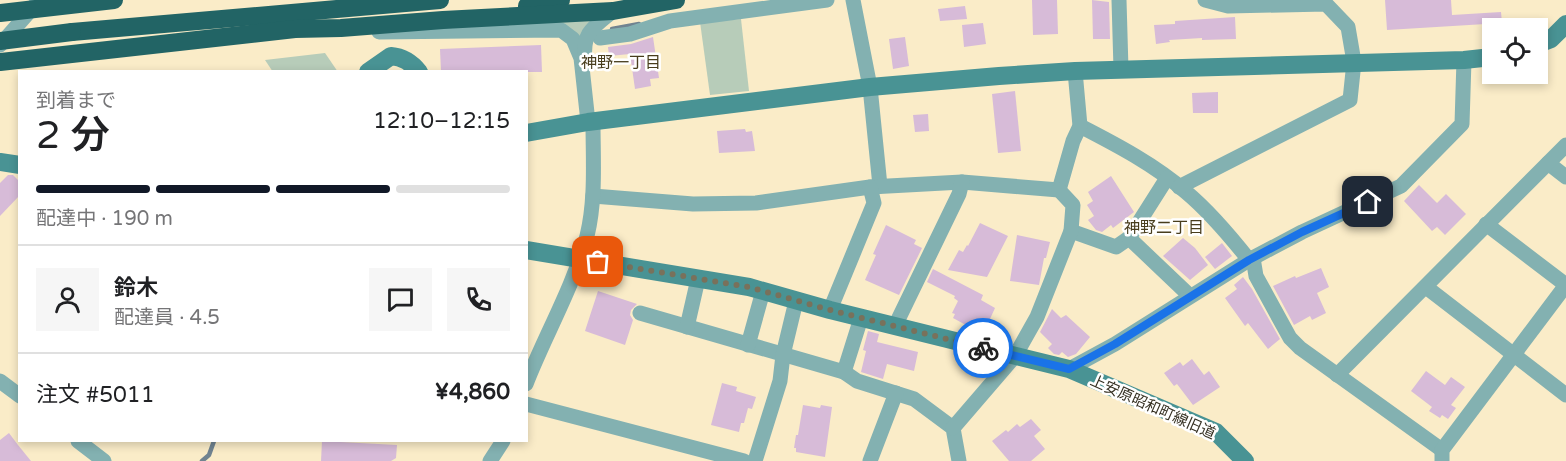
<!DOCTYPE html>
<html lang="ja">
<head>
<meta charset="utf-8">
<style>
  :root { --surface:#fff; --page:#f6f6f6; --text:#202124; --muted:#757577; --line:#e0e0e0; --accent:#111827 }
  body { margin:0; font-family:"Varela Round","Noto Sans JP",sans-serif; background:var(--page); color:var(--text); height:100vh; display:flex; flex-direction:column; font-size:22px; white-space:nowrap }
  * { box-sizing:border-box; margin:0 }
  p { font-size:20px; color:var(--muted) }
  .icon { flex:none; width:33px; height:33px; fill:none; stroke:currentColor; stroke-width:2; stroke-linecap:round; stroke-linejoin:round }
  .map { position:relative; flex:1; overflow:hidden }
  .side { position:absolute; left:18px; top:70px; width:510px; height:372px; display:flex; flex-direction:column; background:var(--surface); border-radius:0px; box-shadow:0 3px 9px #0003 }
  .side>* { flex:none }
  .fabs { position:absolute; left:1482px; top:18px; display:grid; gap:12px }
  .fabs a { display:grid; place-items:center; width:66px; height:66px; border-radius:0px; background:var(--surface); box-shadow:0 3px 9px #0003; font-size:30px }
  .pin { position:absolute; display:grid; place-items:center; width:51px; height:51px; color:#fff; margin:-26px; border-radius:12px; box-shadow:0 3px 9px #0006 }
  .courier { position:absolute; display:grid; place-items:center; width:60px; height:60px; margin:-30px; border:4px solid #1a73e8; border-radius:50%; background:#fff; color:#222; box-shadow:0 2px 8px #0007 }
  .head em { font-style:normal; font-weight:600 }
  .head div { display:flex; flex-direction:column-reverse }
  .head { display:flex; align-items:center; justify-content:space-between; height:102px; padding:0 18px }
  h1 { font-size:39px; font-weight:600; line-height:45px }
  .bar { display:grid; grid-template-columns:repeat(4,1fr); gap:9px 6px; align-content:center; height:72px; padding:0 18px }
  .bar i { height:8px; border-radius:4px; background:var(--line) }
  .bar .current { background:var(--accent) }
  .bar p { grid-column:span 4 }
  .line { display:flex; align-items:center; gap:15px; padding:0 18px; border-top:2px solid var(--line) }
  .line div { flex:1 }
  .round { display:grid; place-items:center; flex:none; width:63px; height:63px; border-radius:0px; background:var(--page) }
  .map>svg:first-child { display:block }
  .green { fill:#b7ccb9 }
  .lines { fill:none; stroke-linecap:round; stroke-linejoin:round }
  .stream { stroke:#708390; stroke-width:4.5 }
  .building { fill:#d7bbd8 }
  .street { stroke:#83b1b1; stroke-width:15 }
  .secondary { stroke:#499394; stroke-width:18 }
  .highway { stroke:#226465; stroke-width:18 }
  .highway-bridge { stroke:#226465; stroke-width:18 }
  .done { stroke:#79715b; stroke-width:6; stroke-dasharray:0 10.8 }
  .route { stroke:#1a73e8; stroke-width:8 }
  .labels { text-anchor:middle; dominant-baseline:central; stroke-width:5; stroke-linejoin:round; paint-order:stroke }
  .street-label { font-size:15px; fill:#342f21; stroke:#fff }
  .neighbourhood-label { font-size:16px; fill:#483d1d; stroke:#fff }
</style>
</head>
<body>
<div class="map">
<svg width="1566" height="461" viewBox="0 0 1566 461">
  <rect width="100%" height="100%" fill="#faecc8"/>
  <g class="green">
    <polygon points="599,17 580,38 544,21"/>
    <polygon points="741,19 749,91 710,95 700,22"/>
    <polygon points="325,53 338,72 273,72 265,60"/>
  </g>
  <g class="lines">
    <g class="stream">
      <polyline points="612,29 639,24"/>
      <polyline points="202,461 209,455 214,441"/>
    </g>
  </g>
  <g class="building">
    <polygon points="1032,0 1057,0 1058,34 1033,35"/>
    <polygon points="1092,0 1109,2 1110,39 1093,39"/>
    <polygon points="1385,0 1451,0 1452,15 1501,12 1502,23 1387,30"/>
    <polygon points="965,6 967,19 940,21 938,9"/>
    <polygon points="1235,17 1236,39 1202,40 1202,38 1169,40 1170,42 1156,44 1154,25 1175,24 1175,21"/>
    <polygon points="983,23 986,44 964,47 962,25"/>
    <polygon points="653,37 659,78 650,79 651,86 635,89 630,54 609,56 608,47 631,44"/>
    <polygon points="905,37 909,66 893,69 889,39"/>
    <polygon points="541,45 542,72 441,72 440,49"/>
    <polygon points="1015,91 1021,151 998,153 992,94"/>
    <polygon points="1218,92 1218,113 1193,113 1192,93"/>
    <polygon points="928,114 929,131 915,132 913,115"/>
    <polygon points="745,129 746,132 752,131 755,151 719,153 717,131"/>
    <polygon points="8,175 13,175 20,182 20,195 0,216 0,183"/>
    <polygon points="1111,176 1134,212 1113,228 1111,225 1102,232 1096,230 1088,220 1094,216 1087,205 1093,201 1088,192"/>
    <polygon points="1419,185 1437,203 1446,194 1466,214 1445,235 1437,227 1432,231 1404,201"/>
    <polygon points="980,223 1008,236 987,277 948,270 959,250 963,252 967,245 968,246"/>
    <polygon points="886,225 916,240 914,244 922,248 899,295 865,280 876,255 873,254"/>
    <polygon points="1017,235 1050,242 1046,258 1044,258 1039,285 1010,281"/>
    <polygon points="1183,238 1195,248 1208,265 1190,280 1163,256"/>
    <polygon points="1222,243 1232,256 1215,269 1205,257"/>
    <polygon points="1321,268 1329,287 1317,293 1326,313 1312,320 1310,316 1294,325 1273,286 1295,276 1296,278"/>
    <polygon points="933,269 983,295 981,300 995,308 990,319 997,323 989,338 973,333 975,330 953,318 955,314 952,313 958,301 954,298 955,296 927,282"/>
    <polygon points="1243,277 1252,289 1280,339 1268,349 1248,323 1245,326 1225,298 1237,289 1234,285"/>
    <polygon points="598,291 637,304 631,310 630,315 633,320 625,345 585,331"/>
    <polygon points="1052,309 1061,318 1066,315 1090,337 1076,354 1068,357 1062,352 1059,355 1054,354 1048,348 1052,344 1040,332"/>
    <polygon points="868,331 879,334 877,342 918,352 914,371 887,364 883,379 861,372 866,351 863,350"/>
    <polygon points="1192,359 1204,375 1209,371 1220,387 1193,405 1177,384 1174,386 1164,373 1180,362 1183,366"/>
    <polygon points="1426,371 1445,385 1451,377 1465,387 1451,405 1456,408 1448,419 1442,415 1440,418 1429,411 1432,407 1411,391"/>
    <polygon points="722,383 737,387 736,391 756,397 752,409 748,408 744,423 741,423 739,432 711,425"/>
    <polygon points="803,405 820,408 821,405 832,407 825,457 796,452 796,448 794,448 796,435 798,435"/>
    <polygon points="1031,419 1041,430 1034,436 1045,449 1031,461 1009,461 992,441 1006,430 1008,432 1017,424 1020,427"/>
    <polygon points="9,433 18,445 31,461 0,461 0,440"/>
    <polygon points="322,441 397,445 396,458 391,461 321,461"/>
  </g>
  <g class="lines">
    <g class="street">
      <polyline points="853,0 870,87 880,186"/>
      <polyline points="1119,0 1121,69"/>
      <polyline points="379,32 561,30 573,39 581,58 588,122"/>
      <polyline points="600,38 630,34 670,21 827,0"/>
      <polyline points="0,45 36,4"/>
      <path d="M585 59C582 32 594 27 613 11"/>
      <path d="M1080 126C1117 145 1155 165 1186 192 1210 212 1230 236 1249 260"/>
      <polyline points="1548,163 1566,177"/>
      <polyline points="1179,187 1350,100 1354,62 1348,27 1326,4 1228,6 1205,0"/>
      <polyline points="593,196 693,204 756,203 870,187 962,182 1059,190 1073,141 1080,126 1075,71"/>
      <polyline points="1486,224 1566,285"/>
      <polyline points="1071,231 1116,247 1129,238 1190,296"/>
      <polyline points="1129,238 1167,178"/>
      <polyline points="1253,258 1256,276 1290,338 1300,348 1442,450"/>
      <polyline points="1426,287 1566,395"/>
      <polyline points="830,310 874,203 870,187"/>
      <polyline points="640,313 844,372 857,381 914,399 953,428 959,461"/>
      <polyline points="895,326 959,194 962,182"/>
      <polyline points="687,327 698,279"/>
      <polyline points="748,345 763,291"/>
      <polyline points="1069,369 1115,344 1249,260 1302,232 1401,186 1462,124 1464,60"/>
      <polyline points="844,372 861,318"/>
      <polyline points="1337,375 1566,145"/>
      <polyline points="0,381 20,396"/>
      <path d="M526 384C545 335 573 288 587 236 596 199 593 160 593 122"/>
      <polyline points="526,404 744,461"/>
      <polyline points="953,428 1015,356 1037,317 1071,231 1073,205 1059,190"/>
      <polyline points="78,441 104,461"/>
      <polyline points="490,461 503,441"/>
      <polyline points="755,461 780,381 783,355 796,301"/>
      <polyline points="870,461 896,393"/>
      <polyline points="1442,461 1442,450 1566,285"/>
    </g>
    <g class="secondary">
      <polyline points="1538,44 1551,39 1566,24"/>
      <path d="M368 72 391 56C403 57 411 62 419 72"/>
      <polyline points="526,133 588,122 870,87 999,76 1075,71 1464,60 1492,57"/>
      <polyline points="0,162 20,165"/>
      <polyline points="526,250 749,287 830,310 1069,369 1216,432 1245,461"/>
    </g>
    <g class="highway">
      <polyline points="527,6 561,0"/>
      <polyline points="72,32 440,0"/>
      <polyline points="0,62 295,29 341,28 443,20 613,11 676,0"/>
    </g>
    <g class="highway-bridge">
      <polyline points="0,13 114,0"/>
      <polyline points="0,41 72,32"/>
    </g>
  </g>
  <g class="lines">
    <polyline class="done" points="598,262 749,287 830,310 983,348"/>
    <polyline class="route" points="983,348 1069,369 1115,344 1249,260 1302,232 1368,202"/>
  </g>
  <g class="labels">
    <g class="street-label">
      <text transform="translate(1153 407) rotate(24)">上安原昭和町線旧道</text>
    </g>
    <g class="neighbourhood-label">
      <text x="621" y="63">神野一丁目</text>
      <text x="1164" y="228">神野二丁目</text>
    </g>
  </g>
</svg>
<div class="fabs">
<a><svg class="icon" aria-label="locate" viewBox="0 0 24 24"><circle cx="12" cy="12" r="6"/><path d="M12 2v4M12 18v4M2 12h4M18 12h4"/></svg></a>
</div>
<div class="pin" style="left:598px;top:262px;background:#ea580c"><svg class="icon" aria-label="bag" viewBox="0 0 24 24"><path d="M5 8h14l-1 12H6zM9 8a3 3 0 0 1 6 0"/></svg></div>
<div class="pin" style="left:1368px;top:202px;background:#1f2937"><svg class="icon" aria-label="home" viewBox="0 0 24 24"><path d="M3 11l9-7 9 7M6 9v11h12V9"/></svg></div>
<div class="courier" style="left:983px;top:348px"><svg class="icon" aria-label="bike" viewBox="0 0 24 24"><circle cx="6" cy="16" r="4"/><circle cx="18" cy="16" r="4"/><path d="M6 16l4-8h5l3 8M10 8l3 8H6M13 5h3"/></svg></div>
<section class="side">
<div class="head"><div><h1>2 分</h1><p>到着まで</p></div><em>12:10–12:15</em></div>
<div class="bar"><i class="current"></i><i class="current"></i><i class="current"></i><i></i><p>配達中 · 190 m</p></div>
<div class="line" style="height:108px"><a class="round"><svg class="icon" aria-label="person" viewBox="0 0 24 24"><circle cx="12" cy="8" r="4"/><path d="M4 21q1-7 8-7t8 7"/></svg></a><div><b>鈴木</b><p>配達員 · 4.5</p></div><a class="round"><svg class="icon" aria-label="chat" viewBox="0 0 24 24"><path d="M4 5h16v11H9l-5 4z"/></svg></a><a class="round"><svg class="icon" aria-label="phone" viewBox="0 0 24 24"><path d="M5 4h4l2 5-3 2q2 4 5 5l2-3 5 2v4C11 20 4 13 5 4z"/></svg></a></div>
<div class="line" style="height:78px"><div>注文 #5011</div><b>¥4,860</b></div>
</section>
</div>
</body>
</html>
